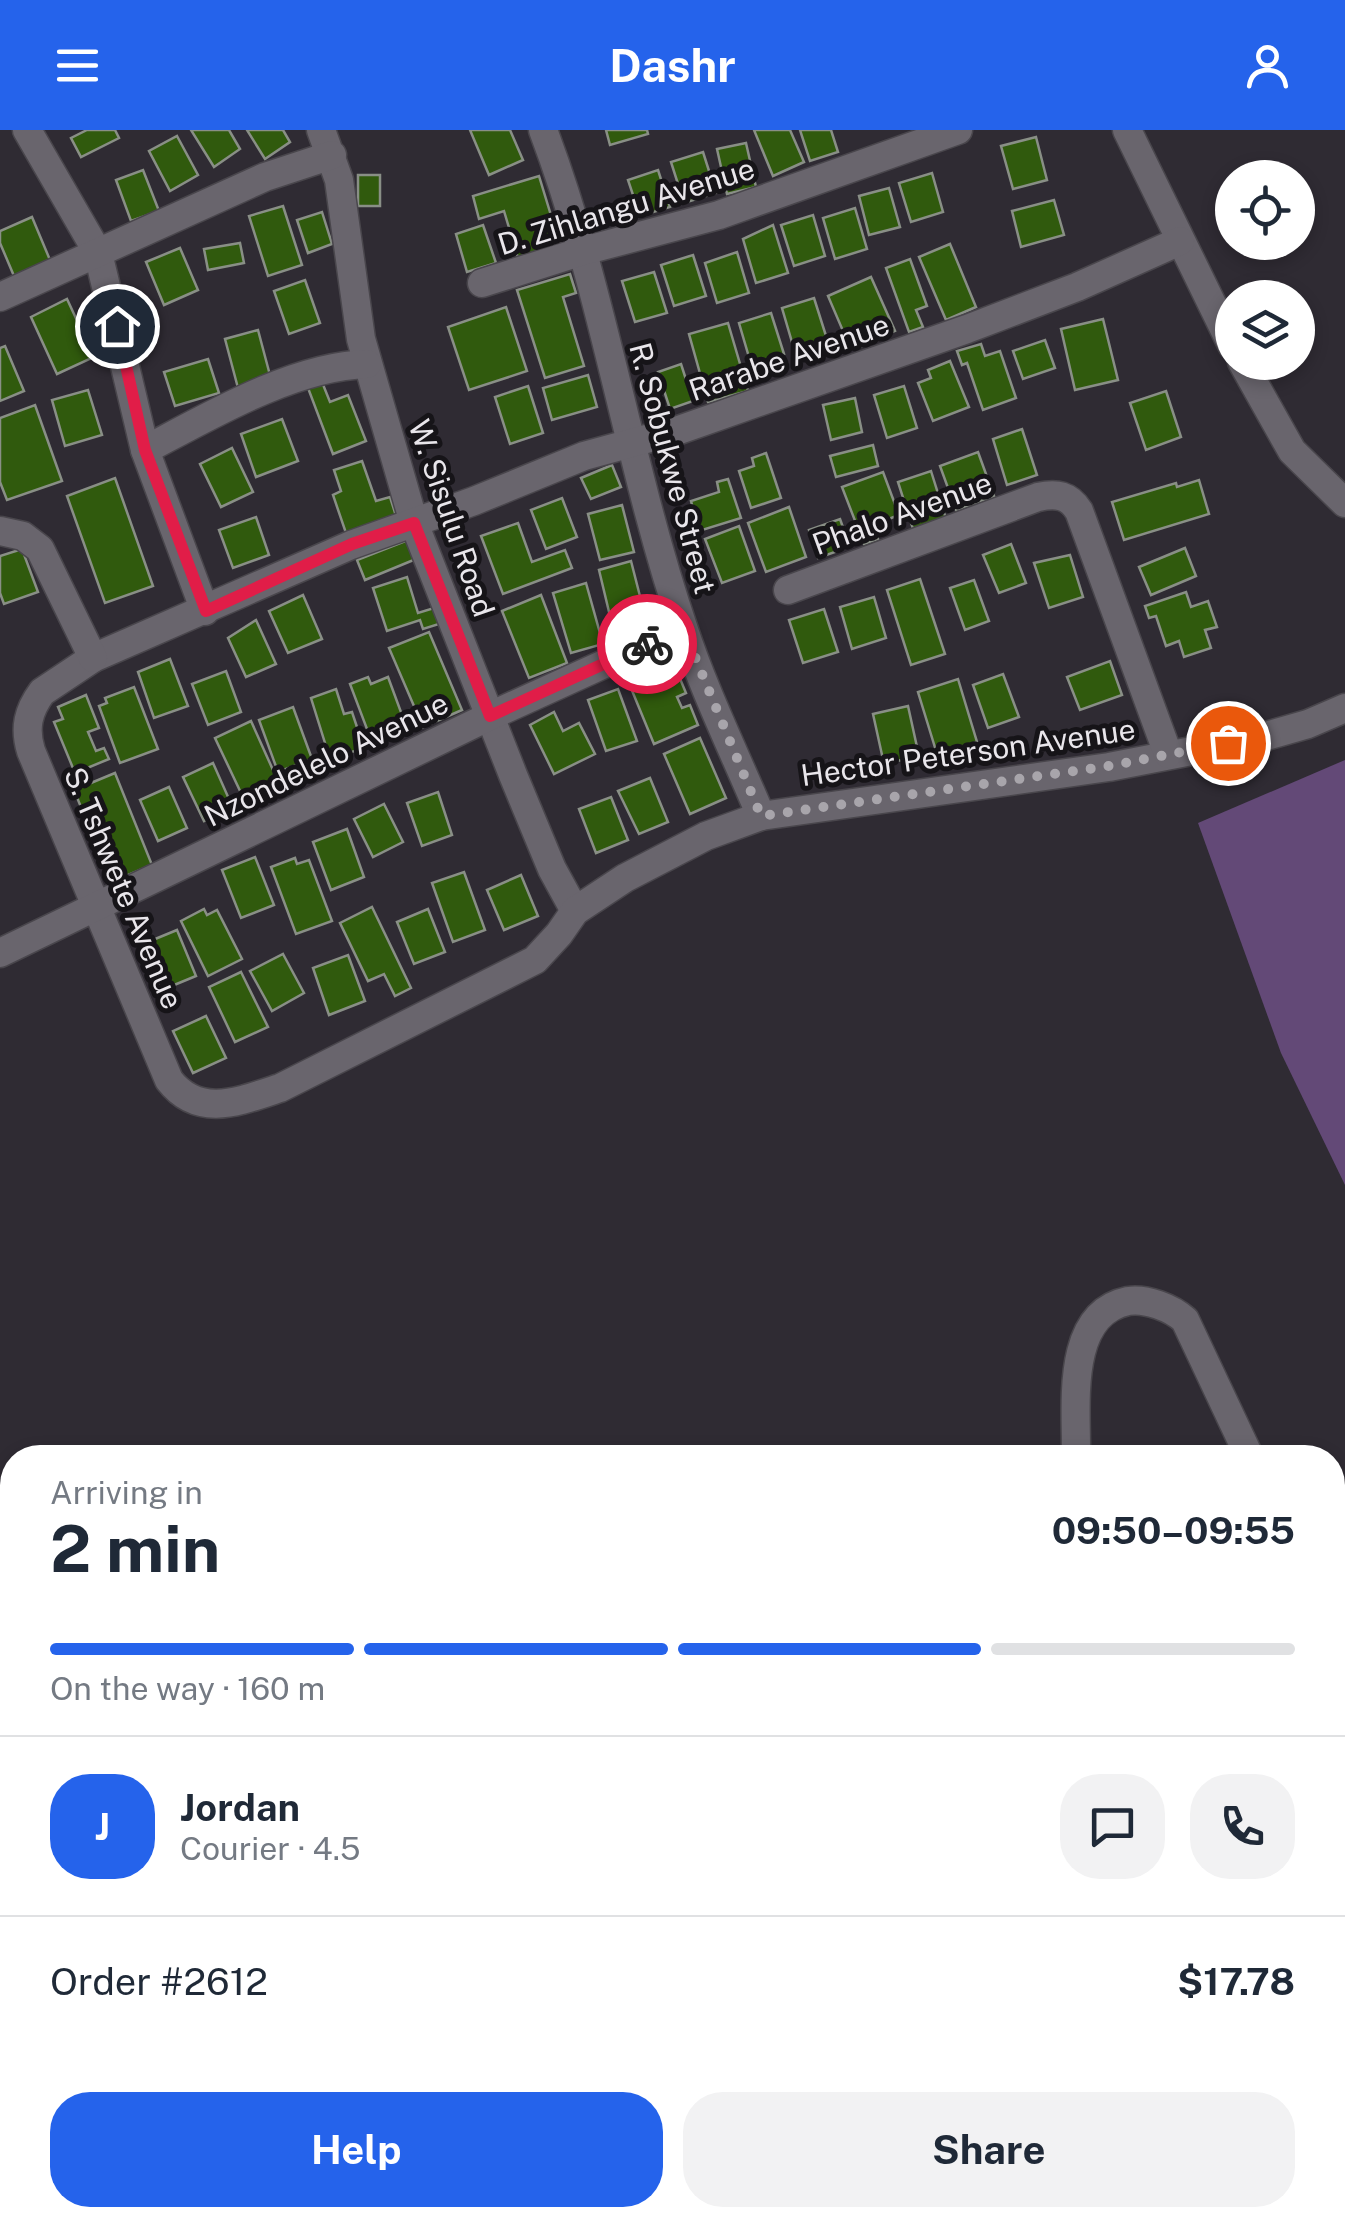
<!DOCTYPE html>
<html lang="en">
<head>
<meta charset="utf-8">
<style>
  :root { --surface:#fff; --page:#f2f2f3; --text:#1f2937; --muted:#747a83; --line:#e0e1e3; --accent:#2563eb }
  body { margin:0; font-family:"Public Sans",sans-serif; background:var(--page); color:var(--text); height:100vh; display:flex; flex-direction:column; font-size:38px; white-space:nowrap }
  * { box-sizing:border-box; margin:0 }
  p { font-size:32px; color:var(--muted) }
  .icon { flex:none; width:55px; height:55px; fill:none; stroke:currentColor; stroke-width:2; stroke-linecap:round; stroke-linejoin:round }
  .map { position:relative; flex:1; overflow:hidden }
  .sheet { position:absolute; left:0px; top:1315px; width:1345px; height:782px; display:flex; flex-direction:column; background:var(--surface); border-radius:40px 40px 0 0; box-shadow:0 5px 15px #0003 }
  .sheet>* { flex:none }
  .controls { position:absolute; left:1215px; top:30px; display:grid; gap:20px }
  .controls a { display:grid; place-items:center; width:100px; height:100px; border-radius:50%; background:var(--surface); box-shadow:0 5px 15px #0003; font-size:50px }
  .pin { position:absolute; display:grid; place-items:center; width:85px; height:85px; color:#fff; margin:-42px; border:5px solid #fff; border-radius:50%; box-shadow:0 2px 10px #0007 }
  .courier { position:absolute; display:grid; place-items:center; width:100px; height:100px; margin:-50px; border:8px solid #e11d48; border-radius:50%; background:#fff; color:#222; box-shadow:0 2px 12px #0007 }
  .headline em { font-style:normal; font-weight:700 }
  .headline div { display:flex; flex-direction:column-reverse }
  .headline { display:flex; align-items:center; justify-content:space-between; height:170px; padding:0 50px }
  h1 { font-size:65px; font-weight:700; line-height:75px }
  .bar { display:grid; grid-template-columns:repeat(4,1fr); gap:15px 10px; align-content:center; height:120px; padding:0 50px }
  .bar i { height:12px; border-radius:8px; background:var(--line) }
  .bar .active { background:var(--accent) }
  .bar p { grid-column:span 4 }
  .line { display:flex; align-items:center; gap:25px; padding:0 50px; border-top:2px solid var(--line) }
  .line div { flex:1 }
  .round { display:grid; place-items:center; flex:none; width:105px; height:105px; border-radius:40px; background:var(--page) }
  .primary-button { display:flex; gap:20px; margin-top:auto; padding:20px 50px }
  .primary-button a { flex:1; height:115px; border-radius:40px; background:var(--accent); color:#fff; font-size:40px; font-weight:700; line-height:115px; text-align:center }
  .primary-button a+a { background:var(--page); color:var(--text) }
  header { display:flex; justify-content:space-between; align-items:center; height:130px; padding:0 50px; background:var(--accent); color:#fff; font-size:45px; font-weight:700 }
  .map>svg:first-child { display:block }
  .green { fill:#634977 }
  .building { fill:#305a0d; stroke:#898f86; stroke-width:2.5 }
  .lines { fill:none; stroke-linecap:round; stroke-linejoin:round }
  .minor-casing { stroke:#49464c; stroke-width:31 }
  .minor { stroke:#69656d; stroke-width:28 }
  .done { stroke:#a8a5ab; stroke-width:10; stroke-dasharray:0 18 }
  .route { stroke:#e11d48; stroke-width:12 }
  .labels { text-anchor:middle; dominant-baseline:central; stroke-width:10; stroke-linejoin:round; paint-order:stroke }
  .street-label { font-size:30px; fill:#e9e6eb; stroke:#161418 }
</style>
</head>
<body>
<header><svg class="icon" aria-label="menu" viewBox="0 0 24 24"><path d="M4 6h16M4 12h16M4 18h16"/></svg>Dashr<svg class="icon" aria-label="person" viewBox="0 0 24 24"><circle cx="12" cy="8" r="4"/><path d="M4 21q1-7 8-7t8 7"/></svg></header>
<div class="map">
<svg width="1345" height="2097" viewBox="0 0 1345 2097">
  <rect width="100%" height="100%" fill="#2f2b33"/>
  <polygon class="green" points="1345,630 1345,1055 1281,923 1198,693"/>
  <g class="building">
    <polygon points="87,0 115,0 119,8 81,27 71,8"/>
    <polygon points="191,0 229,0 240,19 214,37"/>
    <polygon points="247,0 283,0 290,12 265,29"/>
    <polygon points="470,0 510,0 523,30 489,45"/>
    <polygon points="606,0 647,0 648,4 610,15"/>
    <polygon points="754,0 790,0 804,32 773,46"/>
    <polygon points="800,0 831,0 838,22 810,31"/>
    <polygon points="177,6 198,45 170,61 149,21"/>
    <polygon points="1036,7 1047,50 1013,59 1001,16"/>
    <polygon points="746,13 756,57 727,64 717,19"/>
    <polygon points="703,22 716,63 684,73 671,32"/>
    <polygon points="143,40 159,81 131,91 116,50"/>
    <polygon points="658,40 670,77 640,86 628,50"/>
    <polygon points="932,43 943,82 911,92 899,53"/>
    <rect x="358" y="45" width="22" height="31"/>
    <polygon points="539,46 560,115 518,128 504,81 479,89 473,66"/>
    <polygon points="889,58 900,97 869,105 859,66"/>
    <polygon points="1054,70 1064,105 1021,117 1012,81"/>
    <polygon points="283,76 302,135 268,146 249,86"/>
    <polygon points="855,78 867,119 835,129 823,88"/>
    <polygon points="322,82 332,114 308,123 297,90"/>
    <polygon points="813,85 825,126 794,136 781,95"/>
    <polygon points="32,87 50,130 14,146 0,113 0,101"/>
    <polygon points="483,95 496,133 467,142 456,104"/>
    <polygon points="773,95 788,143 756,153 743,109"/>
    <polygon points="240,113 244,133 208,140 204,119"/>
    <polygon points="950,114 976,177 946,190 919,127"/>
    <polygon points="180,118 198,160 164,175 146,132"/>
    <polygon points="737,122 749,163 717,173 705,133"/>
    <polygon points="693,125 706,166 674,176 661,135"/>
    <polygon points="910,129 927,176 916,180 923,197 909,202 886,138"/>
    <polygon points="654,142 667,183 635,192 622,151"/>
    <polygon points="570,144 576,163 563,167 584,236 545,248 517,160"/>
    <polygon points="871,147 895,201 860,217 854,205 846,208 828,166"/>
    <polygon points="305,150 320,193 289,204 274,161"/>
    <polygon points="814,168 827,209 794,219 782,178"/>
    <polygon points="67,169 94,227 57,244 31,187"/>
    <polygon points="506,177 527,241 469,260 448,197"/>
    <polygon points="771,183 784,224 751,234 739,193"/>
    <polygon points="1103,189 1118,250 1075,260 1061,199"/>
    <polygon points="728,193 748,261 708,272 689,204"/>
    <polygon points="258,200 271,249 238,258 225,209"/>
    <polygon points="1045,210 1055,238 1023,249 1013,221"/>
    <polygon points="981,214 985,226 1000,221 1016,268 983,280 967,233 962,235 957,221"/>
    <polygon points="5,216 24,261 0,271 0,218"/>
    <polygon points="208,229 219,263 175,276 164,242"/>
    <polygon points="950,231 969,277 933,291 918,253 931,248 928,240"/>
    <polygon points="681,234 693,271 670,279 658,242"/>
    <polygon points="588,245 597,277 552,290 543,258"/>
    <polygon points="322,252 330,272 348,265 366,311 333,324 308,258"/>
    <polygon points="528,256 543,303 510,314 495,267"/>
    <polygon points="904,256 917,298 887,308 874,265"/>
    <polygon points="88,260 102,305 65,316 52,270"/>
    <polygon points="1166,261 1181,307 1146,320 1130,273"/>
    <polygon points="855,268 862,302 831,310 823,275"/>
    <polygon points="35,275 62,351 7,370 0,352 0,288"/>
    <polygon points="282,289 298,331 256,347 241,304"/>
    <polygon points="1022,299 1037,345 1007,355 993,309"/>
    <polygon points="873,315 878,336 836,347 830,326"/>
    <polygon points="232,318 253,362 221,377 200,334"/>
    <polygon points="978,322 994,366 956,380 940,336"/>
    <polygon points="766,323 781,368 751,378 739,341 754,336 752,328"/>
    <polygon points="362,331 376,371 390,367 397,389 347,406 333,365 341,361 334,340"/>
    <polygon points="612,335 621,357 591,369 581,348"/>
    <polygon points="931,341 946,389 913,399 898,352"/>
    <polygon points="883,342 899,385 873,395 878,409 864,414 842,357"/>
    <polygon points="115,348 153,456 105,473 67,366"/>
    <polygon points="728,349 741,388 699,401 691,371 719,362 717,352"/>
    <polygon points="1199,350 1209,384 1124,410 1112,372 1176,353 1177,357"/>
    <polygon points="562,368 577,407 546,419 531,380"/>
    <polygon points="622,375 634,422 600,430 588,384"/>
    <polygon points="789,377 806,427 766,442 748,393"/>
    <polygon points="256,387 269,425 233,438 219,400"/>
    <polygon points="840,389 845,403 831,408 835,422 818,428 809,400"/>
    <polygon points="518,393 532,432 565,420 572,438 503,464 481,406"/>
    <polygon points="739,396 755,441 722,453 705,409"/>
    <polygon points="408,410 416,429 365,450 357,430"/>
    <polygon points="1011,414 1026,453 999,463 983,425"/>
    <polygon points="1185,418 1196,446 1151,465 1139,437"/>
    <polygon points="22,419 38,462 4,474 0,463 0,426"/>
    <polygon points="1070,425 1083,467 1049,478 1034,433"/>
    <polygon points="631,431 643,478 610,486 599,440"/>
    <polygon points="407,447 418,483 434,478 439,494 423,499 420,490 387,501 373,458"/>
    <polygon points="920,449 945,524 911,535 887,460"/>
    <polygon points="974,450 989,491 965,500 950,458"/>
    <polygon points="586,453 603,514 571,523 553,463"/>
    <polygon points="1186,462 1191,477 1208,471 1217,497 1205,500 1211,518 1184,527 1179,511 1166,516 1156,486 1149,488 1145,476"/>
    <polygon points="303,465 322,509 288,523 269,481"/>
    <polygon points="541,465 567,533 529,548 502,481"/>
    <polygon points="874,467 886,508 852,519 840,477"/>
    <polygon points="824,479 838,522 803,533 789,490"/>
    <polygon points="256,490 276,534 246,547 228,508"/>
    <polygon points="429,502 462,580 423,597 389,518"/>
    <polygon points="671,527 686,563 677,567 682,578 690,575 698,595 654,614 626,546"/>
    <polygon points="170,529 188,576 154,588 138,542"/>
    <polygon points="1110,531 1122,565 1080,580 1067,547"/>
    <polygon points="226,541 241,582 208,595 192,554"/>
    <polygon points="1003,544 1019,587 988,598 973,555"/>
    <polygon points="368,547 371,554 388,547 405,593 389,599 392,608 373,615 350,554"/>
    <polygon points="958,549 977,612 937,624 918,562"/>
    <polygon points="134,557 158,619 120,633 99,576 107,573 105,568"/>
    <polygon points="336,559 344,584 352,582 364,618 330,629 311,568"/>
    <polygon points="618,559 637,611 606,621 588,570"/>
    <polygon points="86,565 99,598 88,602 96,621 104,618 109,629 75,643 54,592 63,589 58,577"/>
    <polygon points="908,576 919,626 884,634 873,584"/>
    <polygon points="293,577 312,629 278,642 259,590"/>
    <polygon points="554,582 563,601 579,593 595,624 554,644 530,595"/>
    <polygon points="251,591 277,649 242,665 215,608"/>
    <polygon points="700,608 726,668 690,684 664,624"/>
    <polygon points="213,633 233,678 204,691 183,647"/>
    <polygon points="115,643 152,735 121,748 114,730 104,734 74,660"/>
    <polygon points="650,648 668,692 639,704 618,661"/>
    <polygon points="169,657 187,698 158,711 140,670"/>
    <polygon points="438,662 452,705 422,716 407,673"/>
    <polygon points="611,667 628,710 596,723 579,679"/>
    <polygon points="384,674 403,712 373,727 354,689"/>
    <polygon points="347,699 364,747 331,760 313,712"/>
    <polygon points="255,727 274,775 241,788 222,740"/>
    <polygon points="295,728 297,734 309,730 332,791 296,804 271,737"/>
    <polygon points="464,742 485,800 453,812 432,753"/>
    <polygon points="521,745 538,786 504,800 487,760"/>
    <polygon points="372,777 411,858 395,866 384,844 368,851 340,793"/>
    <polygon points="204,779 207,785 217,780 242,829 208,846 181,791"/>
    <polygon points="428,779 445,822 414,834 397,792"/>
    <polygon points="177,800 196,846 162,860 143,814"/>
    <polygon points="283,824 304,863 272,881 250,841"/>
    <polygon points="348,825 365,871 329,885 313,838"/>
    <polygon points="241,842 268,897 235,912 209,857"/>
    <polygon points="206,886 226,928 193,943 173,901"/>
    <polygon points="12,2069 12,2085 49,2085 51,2097 7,2097 3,2071"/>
    <polygon points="588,2085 632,2085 634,2091 590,2097"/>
    <polygon points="680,2085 730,2085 733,2097 682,2097"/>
  </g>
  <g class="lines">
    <g class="minor-casing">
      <g id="minor">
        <polyline points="27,0 98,123 145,320 205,481"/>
        <polyline points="321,0 339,50 361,209 414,393 513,645 552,739 575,781"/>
        <path d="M543 0C604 161 628 334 683 497 704 561 735 624 761 686"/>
        <polyline points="1127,0 1232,215"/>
        <path d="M1180 111 1077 157 967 199 679 300 584 326 474 371 351 415 93 528 42 562C28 581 24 598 31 621L169 950C199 989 240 971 280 958L535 830 559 804 575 781 625 748 706 706 761 686 1109 637 1259 608 1308 594 1345 578"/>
        <polyline points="482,153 583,121 719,85 958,0"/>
        <polyline points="0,167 265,47 332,25"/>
        <polyline points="1242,232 1292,321 1345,373"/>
        <path d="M145 320C209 286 294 236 367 234"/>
        <polyline points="0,401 23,406 40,419 93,528"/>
        <path d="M788 460 1038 367C1057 363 1069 365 1079 381L1168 624"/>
        <polyline points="0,823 490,586 683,498"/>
        <path d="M1076 1328C1077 1278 1064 1184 1128 1171 1146 1168 1172 1178 1185 1190L1250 1328"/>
        <polyline points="1332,1468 1345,1483"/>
        <polyline points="0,1639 12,1662"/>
        <polyline points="363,2085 377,2097"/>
        <polyline points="1086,2085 1086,2097"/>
      </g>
    </g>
    <use href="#minor" class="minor"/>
  </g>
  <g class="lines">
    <polyline class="done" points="647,514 683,498 761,686 1109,636 1228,613"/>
    <polyline class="route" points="117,196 145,320 206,481 352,414 414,393 490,586 647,514"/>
  </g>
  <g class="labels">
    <g class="street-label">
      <text transform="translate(626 76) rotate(-17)">D. Zihlangu Avenue</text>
      <text transform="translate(789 227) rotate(-19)">Rarabe Avenue</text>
      <text transform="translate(673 338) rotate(75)">R. Sobukwe Street</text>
      <text transform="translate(902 383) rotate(-20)">Phalo Avenue</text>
      <text transform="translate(452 388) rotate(71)">W. Sisulu Road</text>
      <text transform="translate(968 622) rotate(-8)">Hector Peterson Avenue</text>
      <text transform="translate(326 629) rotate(-26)">Nzondelelo Avenue</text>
      <text transform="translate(124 758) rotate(67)">S. Tshwete Avenue</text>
    </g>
  </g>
</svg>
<div class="controls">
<a><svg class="icon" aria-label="locate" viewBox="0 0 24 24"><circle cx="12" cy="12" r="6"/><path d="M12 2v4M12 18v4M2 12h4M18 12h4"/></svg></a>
<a><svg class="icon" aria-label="layers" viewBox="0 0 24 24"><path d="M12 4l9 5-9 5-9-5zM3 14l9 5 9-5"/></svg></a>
</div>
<div class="pin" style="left:1228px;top:613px;background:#ea580c"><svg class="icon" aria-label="bag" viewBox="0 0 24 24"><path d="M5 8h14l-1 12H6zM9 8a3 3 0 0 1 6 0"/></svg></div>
<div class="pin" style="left:117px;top:196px;background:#1f2937"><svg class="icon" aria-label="home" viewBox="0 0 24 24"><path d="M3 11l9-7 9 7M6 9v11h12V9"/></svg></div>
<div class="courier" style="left:647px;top:514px"><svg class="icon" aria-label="bike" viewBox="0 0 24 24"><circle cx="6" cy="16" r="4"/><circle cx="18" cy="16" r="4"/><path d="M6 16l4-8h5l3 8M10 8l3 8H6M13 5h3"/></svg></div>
<section class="sheet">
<div class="headline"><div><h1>2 min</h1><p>Arriving in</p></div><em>09:50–09:55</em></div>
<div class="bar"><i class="active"></i><i class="active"></i><i class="active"></i><i></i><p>On the way · 160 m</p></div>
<div class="line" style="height:180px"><b class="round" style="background:var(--accent);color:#fff">J</b><div><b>Jordan</b><p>Courier · 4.5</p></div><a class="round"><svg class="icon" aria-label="chat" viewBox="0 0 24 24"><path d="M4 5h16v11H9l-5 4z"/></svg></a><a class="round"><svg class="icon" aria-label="phone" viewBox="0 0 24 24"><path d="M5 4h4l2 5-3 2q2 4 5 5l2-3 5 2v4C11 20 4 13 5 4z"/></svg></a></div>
<div class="line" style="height:130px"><div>Order #2612</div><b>$17.78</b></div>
<div class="primary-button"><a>Help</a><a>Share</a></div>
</section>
</div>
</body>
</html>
